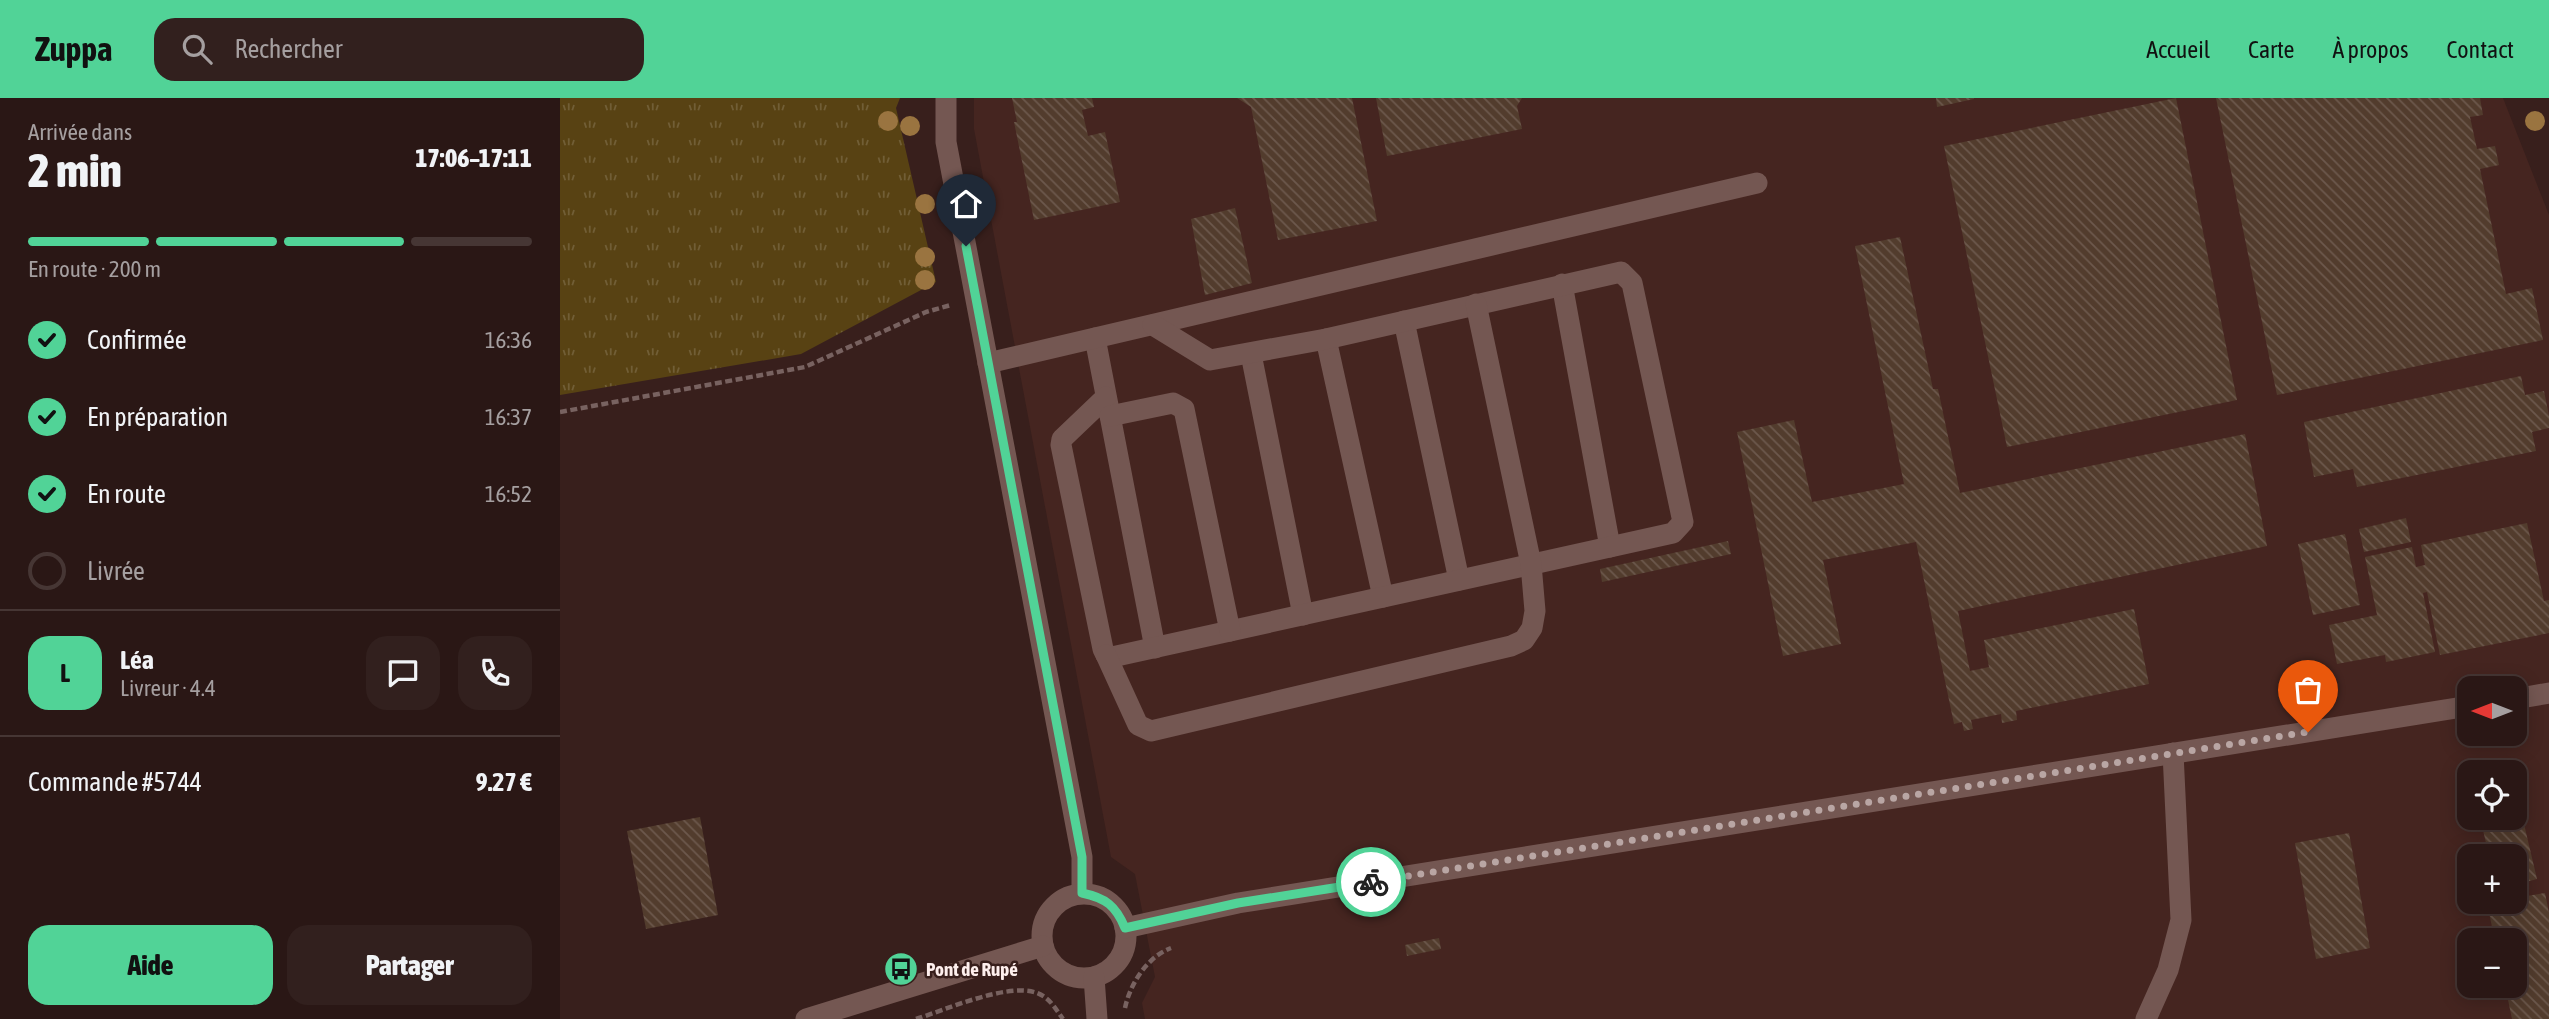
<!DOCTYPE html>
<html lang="fr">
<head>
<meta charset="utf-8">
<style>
  :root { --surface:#2a1715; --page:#32201e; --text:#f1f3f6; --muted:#a59fa0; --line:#463634; --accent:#51d397 }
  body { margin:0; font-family:"Asap Condensed",sans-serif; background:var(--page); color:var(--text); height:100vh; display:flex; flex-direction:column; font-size:26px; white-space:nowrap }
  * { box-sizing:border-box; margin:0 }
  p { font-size:23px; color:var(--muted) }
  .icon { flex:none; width:38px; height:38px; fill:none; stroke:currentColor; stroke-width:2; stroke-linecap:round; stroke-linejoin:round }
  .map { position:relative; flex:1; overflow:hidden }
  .side { display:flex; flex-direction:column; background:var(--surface); width:560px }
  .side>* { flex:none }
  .needle { width:46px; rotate:270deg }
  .controls { position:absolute; left:1897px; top:578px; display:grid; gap:14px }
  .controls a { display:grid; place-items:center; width:70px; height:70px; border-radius:14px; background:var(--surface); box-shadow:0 4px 18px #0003,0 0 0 2px var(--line); font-size:35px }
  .pin { position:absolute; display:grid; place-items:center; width:60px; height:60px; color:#fff; margin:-72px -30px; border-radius:50% 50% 50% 0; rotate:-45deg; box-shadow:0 0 7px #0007 }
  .pin .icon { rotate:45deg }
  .courier { position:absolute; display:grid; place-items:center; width:70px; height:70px; margin:-35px; border:5px solid #51d397; border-radius:50%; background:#fff; color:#222; box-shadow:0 2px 9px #0007 }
  .overview em { font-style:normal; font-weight:800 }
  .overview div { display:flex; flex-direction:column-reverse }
  .overview { display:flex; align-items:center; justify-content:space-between; height:119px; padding:0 28px }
  h1 { font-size:46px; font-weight:800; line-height:52px }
  .bar { display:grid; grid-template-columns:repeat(4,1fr); gap:10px 7px; align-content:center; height:84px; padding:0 28px }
  .bar i { height:9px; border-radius:5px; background:var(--line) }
  .bar .active { background:var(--accent) }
  .bar p { grid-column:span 4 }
  .line { display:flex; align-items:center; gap:18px; padding:0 28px; border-top:2px solid var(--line) }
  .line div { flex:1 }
  .round { display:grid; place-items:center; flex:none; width:74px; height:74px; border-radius:21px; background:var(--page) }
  ol { padding:0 28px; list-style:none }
  li { display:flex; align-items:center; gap:21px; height:77px }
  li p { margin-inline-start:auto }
  li .icon { padding:7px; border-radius:50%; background:var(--accent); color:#111; stroke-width:4 }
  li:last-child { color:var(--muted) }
  li i { width:38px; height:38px; border:4px solid var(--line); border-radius:50% }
  .cta { display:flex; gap:14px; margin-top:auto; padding:14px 28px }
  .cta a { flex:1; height:80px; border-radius:21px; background:var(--accent); color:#111; font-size:28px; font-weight:800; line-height:80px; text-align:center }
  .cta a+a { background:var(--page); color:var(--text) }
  header { display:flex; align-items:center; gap:42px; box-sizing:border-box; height:98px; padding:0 35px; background:var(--accent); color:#111 }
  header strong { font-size:33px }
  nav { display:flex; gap:38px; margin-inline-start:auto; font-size:24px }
  .search { width:490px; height:63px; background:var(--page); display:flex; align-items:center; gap:18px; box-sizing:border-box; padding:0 24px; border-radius:21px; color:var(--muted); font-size:26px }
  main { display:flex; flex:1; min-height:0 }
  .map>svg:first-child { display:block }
  .built { fill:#452520; fill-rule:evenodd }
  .grass { fill:url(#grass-tufts) }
  .building { fill:url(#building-back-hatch) }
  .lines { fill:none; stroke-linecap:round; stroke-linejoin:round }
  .path { stroke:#786260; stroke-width:4.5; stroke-dasharray:7 3.5; stroke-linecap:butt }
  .minor { stroke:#745752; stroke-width:21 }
  .tree { fill:#9a7440 }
  .done { stroke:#b9a6a4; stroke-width:7; stroke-dasharray:0 12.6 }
  .route { stroke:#51d397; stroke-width:9 }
  .labels { text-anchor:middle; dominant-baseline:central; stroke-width:5; stroke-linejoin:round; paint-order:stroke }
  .poi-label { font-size:19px; font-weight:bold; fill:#feefed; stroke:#381f1c; text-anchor:start }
</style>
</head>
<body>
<header>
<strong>Zuppa</strong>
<div class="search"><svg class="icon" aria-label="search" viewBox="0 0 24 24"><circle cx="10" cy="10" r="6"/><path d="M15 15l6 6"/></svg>Rechercher</div>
<nav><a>Accueil</a><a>Carte</a><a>À propos</a><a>Contact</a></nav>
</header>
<main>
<section class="side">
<div class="overview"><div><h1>2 min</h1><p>Arrivée dans</p></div><em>17:06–17:11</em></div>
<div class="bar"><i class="active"></i><i class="active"></i><i class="active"></i><i></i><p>En route · 200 m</p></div>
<ol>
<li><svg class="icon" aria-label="check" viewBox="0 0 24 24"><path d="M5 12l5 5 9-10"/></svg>Confirmée<p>16:36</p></li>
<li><svg class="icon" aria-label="check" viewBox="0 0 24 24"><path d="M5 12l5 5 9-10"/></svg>En préparation<p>16:37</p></li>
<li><svg class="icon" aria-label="check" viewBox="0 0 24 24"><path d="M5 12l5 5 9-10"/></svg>En route<p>16:52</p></li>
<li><i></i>Livrée</li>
</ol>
<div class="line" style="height:126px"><b class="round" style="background:var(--accent);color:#111">L</b><div><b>Léa</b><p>Livreur · 4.4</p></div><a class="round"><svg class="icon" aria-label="chat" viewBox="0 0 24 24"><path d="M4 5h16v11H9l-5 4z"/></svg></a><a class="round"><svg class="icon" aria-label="phone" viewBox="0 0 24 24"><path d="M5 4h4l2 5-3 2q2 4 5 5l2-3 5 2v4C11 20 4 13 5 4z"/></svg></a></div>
<div class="line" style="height:91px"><div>Commande #5744</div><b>9.27 €</b></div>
<div class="cta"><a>Aide</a><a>Partager</a></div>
</section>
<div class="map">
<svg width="1989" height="921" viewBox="0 0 1989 921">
  <defs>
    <pattern id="grass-tufts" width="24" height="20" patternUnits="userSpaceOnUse" patternTransform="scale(1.75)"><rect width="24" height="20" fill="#584213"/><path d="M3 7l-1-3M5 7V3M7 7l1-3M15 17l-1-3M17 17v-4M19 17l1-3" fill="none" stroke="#715e36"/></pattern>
    <pattern id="building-back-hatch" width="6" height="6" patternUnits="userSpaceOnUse" patternTransform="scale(1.75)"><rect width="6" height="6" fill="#523c2d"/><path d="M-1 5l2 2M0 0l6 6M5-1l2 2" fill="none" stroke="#6c584c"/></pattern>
  </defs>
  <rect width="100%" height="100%" fill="#381f1c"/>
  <path class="built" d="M414 0H1943L1989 117V921H585L582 905 595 879 575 776 551 759 414 31ZM1909 590H1955V635H1909ZM1909 674H1955V719H1909ZM1909 758H1955V803H1909ZM1909 842H1955V887H1909Z"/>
  <polygon class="grass" points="0,0 340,0 336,10 376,184 241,256 0,297"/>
  <g class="building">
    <polygon points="452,0 532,0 534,9 522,12 528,38 545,34 560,104 474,122 454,24 457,24"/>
    <polygon points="677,0 792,0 817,123 718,142 691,9"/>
    <polygon points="816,0 962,0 957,8 962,31 827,58"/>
    <polygon points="1376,0 1414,0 1414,1 1377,9"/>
    <polygon points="1616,0 1677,302 1447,349 1384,48"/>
    <polygon points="1656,0 1920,0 1923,17 1910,19 1917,51 1935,48 1939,67 1920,71 1946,196 1972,190 1983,242 1717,297"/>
    <polygon points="675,110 692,185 645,197 631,121"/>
    <polygon points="1340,139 1373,291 1378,291 1400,395 1685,336 1707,448 1398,513 1410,573 1429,569 1424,542 1574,511 1589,586 1456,613 1457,622 1442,625 1441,616 1411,622 1413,631 1404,633 1402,624 1394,626 1356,444 1263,462 1281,546 1223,558 1177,334 1234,322 1252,404 1344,386 1295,148"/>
    <polygon points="1961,278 1965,297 1984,293 1989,318 1989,330 1972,334 1976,353 1797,389 1793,371 1754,379 1744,324"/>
    <polygon points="1846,420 1851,444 1804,454 1799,431"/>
    <polygon points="1967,425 1984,503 1989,502 1989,535 1880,557 1867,494 1863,495 1875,554 1826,564 1825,557 1777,566 1769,527 1817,517 1805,459 1852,449 1856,469 1865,467 1861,447"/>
    <polygon points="1785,436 1800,507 1753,517 1738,446"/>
    <polygon points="1168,443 1171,456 1042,484 1040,471"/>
    <polygon points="1951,664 1953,674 1912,674 1912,673"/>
    <polygon points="1955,688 1977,781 1955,787 1955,758 1929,758 1920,719 1955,719"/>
    <polygon points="140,719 158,817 86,831 67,733"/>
    <polygon points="1789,735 1810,850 1756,861 1735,745"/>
    <polygon points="1985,795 1989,815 1989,921 1952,921 1945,887 1955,887 1955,842 1935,842 1927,806 1955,803 1955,800"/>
    <polygon points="879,840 881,851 847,858 845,847"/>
  </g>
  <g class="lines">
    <g class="path">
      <polyline points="0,314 245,269 366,214 391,207"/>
      <path d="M565 910C570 886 587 859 611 850"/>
      <path d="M356 921C385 912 448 884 477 895 490 900 495 910 503 921"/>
    </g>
    <g class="minor">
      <polyline points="386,0 386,44 522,759 522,795"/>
      <polyline points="1002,186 1050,449"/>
      <polyline points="844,223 899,482"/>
      <polyline points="535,240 595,550"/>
      <polyline points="766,241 823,499"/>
      <polyline points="691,256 743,517"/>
      <polyline points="428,265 1197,85"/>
      <polyline points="546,299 502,341 501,347 543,551 546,557 552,559 1113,435 1123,424 1072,185 1061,174 766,241 650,262 593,227"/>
      <polyline points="550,318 613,305 624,311 670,533"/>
      <polyline points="546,557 578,627 591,633 951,548 964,542 972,530 975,513 971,466 916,206"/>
      <polyline points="1955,601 1989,595"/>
      <circle cx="524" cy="838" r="42"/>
      <polyline points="565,830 678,805 1909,608"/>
      <polyline points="534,879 537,921"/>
      <polyline points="246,921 483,848"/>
      <polyline points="1586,921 1608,872 1621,822 1613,655"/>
    </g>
  </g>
  <g class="tree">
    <circle cx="328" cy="23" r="10"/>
    <circle cx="1975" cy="23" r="10"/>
    <circle cx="350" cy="28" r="10"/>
    <circle cx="365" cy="106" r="10"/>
    <circle cx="365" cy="159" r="10"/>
    <circle cx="365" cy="182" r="10"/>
  </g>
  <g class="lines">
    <polyline class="done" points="811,784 1748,634"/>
    <path class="route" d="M406 148 522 759V795C546 800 556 808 565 830L678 805 811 784"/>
  </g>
  <defs>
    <g id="bus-disc" transform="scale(1.75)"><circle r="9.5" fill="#51d397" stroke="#381f1c"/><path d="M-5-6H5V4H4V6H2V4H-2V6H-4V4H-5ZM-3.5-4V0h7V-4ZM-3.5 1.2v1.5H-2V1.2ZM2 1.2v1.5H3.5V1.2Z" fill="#111"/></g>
  </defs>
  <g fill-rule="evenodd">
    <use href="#bus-disc" x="341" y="871"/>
  </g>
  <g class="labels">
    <g class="poi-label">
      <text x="366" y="871">Pont de Rupé</text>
    </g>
  </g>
</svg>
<div class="controls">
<a><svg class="needle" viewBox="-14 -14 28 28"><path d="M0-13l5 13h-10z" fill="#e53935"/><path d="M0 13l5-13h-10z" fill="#a59fa0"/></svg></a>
<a><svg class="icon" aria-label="locate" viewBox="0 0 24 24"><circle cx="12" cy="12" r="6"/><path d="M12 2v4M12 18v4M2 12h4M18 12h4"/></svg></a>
<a>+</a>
<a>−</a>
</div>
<div class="pin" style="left:1748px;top:634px;background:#ea580c"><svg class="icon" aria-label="bag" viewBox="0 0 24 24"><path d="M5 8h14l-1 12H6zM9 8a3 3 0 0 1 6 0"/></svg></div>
<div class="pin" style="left:406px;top:148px;background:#1f2937"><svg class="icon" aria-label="home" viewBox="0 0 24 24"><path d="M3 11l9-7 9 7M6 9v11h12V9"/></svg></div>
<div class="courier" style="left:811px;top:784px"><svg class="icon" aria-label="bike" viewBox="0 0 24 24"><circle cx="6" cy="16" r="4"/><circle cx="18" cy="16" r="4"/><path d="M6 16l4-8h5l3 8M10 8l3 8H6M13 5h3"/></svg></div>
</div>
</main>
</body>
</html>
